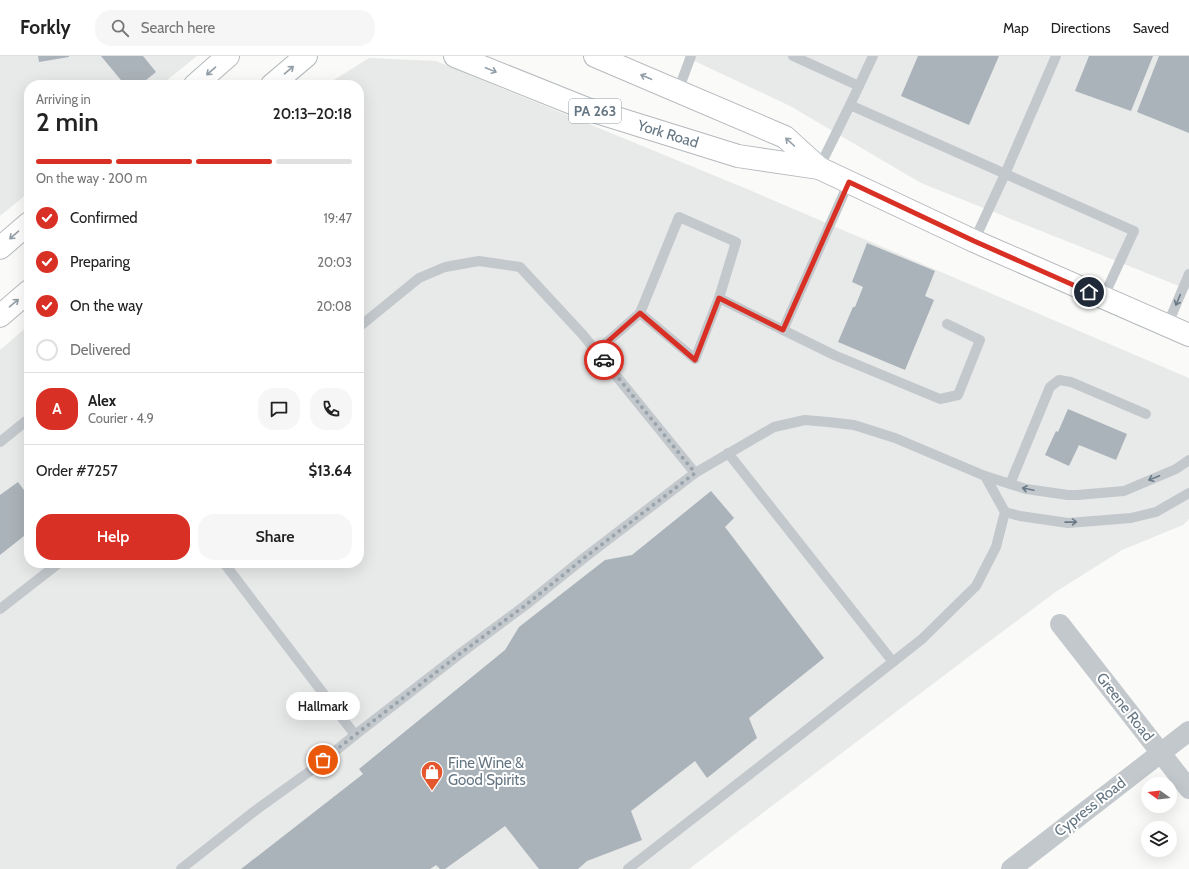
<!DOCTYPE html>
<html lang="en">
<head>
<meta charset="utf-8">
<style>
  :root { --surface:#fff; --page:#f6f6f6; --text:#222; --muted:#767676; --line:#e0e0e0; --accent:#d93025 }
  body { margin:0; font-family:Cabin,sans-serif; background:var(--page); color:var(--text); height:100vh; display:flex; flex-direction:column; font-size:15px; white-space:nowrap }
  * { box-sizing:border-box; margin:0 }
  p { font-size:13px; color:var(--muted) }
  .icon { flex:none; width:22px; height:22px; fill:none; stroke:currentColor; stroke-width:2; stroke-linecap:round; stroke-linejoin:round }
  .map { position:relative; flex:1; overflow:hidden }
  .panel { position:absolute; left:24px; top:24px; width:340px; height:488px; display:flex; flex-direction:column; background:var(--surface); border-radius:16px; box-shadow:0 4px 16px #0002 }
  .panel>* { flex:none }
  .needle { width:26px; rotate:285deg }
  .controls { position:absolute; left:1141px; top:721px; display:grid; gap:8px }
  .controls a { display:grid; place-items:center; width:36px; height:36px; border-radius:50%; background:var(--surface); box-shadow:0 4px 16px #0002; font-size:20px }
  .pin { position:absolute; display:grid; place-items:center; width:34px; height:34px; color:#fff; margin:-17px; border:2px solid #fff; border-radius:50%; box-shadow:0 1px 4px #0007 }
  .courier { position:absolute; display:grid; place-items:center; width:40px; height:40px; margin:-20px; border:3px solid #d93025; border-radius:50%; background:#fff; color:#222; box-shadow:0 1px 5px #0007 }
  .bubble { position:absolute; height:28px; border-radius:14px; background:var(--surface); box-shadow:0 4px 16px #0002; font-size:13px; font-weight:600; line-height:28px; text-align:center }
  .headline em { font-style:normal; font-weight:600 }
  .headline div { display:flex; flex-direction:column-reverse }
  .headline { display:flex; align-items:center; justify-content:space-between; height:68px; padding:0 12px }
  h1 { font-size:26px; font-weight:600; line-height:30px }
  .bar { display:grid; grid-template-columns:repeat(4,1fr); gap:6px 4px; align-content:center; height:48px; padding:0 12px }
  .bar i { height:5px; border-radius:3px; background:var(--line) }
  .bar .active { background:var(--accent) }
  .bar p { grid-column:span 4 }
  .line { display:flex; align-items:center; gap:10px; padding:0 12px; border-top:1px solid var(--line) }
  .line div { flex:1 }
  .round { display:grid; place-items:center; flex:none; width:42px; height:42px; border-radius:16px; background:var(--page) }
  ol { padding:0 12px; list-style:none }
  li { display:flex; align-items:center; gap:12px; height:44px }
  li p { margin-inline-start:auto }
  li .icon { padding:4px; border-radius:50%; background:var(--accent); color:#fff; stroke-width:4 }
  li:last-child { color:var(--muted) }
  li i { width:22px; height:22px; border:2px solid var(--line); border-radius:50% }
  .button { display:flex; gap:8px; margin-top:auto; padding:8px 12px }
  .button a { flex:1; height:46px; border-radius:16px; background:var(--accent); color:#fff; font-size:16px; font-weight:600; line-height:46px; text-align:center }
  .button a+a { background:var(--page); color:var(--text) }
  header { display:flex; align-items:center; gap:24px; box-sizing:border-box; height:56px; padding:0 20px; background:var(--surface); border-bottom:1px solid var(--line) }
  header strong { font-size:19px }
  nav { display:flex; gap:22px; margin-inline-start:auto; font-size:14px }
  .search { width:280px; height:36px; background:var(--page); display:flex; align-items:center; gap:10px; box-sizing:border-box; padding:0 14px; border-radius:16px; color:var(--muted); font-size:15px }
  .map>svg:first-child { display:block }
  .built { fill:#e8e9e9 }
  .building { fill:#aab3b9 }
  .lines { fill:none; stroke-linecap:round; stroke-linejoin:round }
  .primary-casing { stroke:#b5babe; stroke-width:24 }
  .trunk-casing { stroke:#b4b9bd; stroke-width:24 }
  .service { stroke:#c3c8cc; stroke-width:10 }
  .minor { stroke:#c3c8cc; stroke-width:20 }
  .primary { stroke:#fff; stroke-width:22 }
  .trunk { stroke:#fff; stroke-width:22 }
  .oneway { stroke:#939fa8 }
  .oneway2 { stroke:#6a7a87 }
  .done { stroke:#99a4ac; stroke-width:4; stroke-dasharray:0 7.2 }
  .route { stroke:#d93025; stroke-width:5 }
  .labels { text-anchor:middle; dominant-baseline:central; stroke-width:4; stroke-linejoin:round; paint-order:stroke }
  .shield { fill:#fff; stroke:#939fa8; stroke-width:1 }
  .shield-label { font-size:14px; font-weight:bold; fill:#657683 }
  .street-label { font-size:15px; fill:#657683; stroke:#fff }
  .poi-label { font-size:15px; fill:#657683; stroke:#fff; text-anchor:start }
</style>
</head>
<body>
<header>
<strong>Forkly</strong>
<div class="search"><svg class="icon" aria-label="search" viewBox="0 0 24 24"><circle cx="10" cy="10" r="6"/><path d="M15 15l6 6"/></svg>Search here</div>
<nav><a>Map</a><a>Directions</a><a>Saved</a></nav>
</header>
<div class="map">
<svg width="1189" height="813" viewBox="0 0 1189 813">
  <rect width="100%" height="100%" fill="#fafaf8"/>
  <g class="built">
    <polygon points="0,0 197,0 161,29 29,29 29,136 0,160"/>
    <polygon points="684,0 1189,0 1189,234 921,127 790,50"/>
    <polygon points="369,2 436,5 747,133 1189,322 1189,463 1183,469 1122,494 1057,535 967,602 689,813 0,813 0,294 29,269 29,507 359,507 359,29 326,29"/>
  </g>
  <g class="building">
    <polygon points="38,0 69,0 69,1 39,6"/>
    <polygon points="101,0 143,0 156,16 140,29 125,29"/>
    <polygon points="918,0 999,0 969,69 901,40"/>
    <polygon points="1089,0 1153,0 1131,55 1075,35"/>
    <polygon points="1159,0 1189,0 1189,77 1137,56"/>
    <polygon points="867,187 935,215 925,240 934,244 905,314 838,286 853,251 855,251 863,231 852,226"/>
    <polygon points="1068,353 1127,378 1116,404 1079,389 1069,410 1045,399 1056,375 1058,376"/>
    <polygon points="18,426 29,441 29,476 0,499 0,439"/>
    <polygon points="711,435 734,462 725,471 824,602 749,662 757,682 707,722 695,705 631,755 642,784 587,805 578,813 539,813 505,770 445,813 440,813 436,809 430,813 241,813 363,718 359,713 505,594 519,571 605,504 632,499"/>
  </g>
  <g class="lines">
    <g class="primary-casing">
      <g id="primary">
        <polyline points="195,29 228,0"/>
        <polyline points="272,29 306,0"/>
        <polyline points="0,192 29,167"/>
        <polyline points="0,260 29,235"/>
      </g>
    </g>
    <g class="trunk-casing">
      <g id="trunk">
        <polyline points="455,0 587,53 738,100 819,112"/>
        <polyline points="595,0 785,81 819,112 974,185 1189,279"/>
      </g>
    </g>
    <g class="service">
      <polyline points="793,0 859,30"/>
      <polyline points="678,35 691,0"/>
      <polyline points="850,49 873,0"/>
      <polyline points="819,112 850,49 1134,175 1103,242"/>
      <polyline points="974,185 1005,118 1056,0"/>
      <polyline points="640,257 679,161 736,186 719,242"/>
      <polyline points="1167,270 1189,218"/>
      <polyline points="359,271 419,222 445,211 479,205 520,211 583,279 695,417 774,371 805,364 828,366 854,369 895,382 985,420 1005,456 996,491 976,530 922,583 804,676 628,813"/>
      <polyline points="783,274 834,299 940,343 958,339 980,284 947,268"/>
      <polyline points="597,295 640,257 695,303 719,242 783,274 849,126"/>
      <polyline points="0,386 26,365 29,369"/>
      <polyline points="728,397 893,606"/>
      <polyline points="985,420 1026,433 1068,439 1077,439 1124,435 1176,413 1189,404"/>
      <polyline points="1010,428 1050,331 1059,324 1071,326 1146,358"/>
      <polyline points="1005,456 1020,460 1068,467 1131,462 1156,456 1189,437"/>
      <polyline points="0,553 59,507"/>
      <polyline points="355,679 461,597 527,548 584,502 695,417"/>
      <polyline points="181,813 256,754 313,713 355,679 224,507"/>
    </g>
    <g class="minor">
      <polyline points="1060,568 1189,733"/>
      <polyline points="1011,813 1189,675"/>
    </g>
    <use href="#primary" class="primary"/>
    <use href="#trunk" class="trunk"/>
  </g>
  <defs><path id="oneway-shaft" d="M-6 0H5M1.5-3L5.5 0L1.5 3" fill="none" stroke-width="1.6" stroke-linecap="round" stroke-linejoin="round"/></defs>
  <g class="oneway">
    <use href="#oneway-shaft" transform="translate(289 14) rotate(-40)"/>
    <use href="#oneway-shaft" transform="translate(491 14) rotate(22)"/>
    <use href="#oneway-shaft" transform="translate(211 15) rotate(139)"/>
    <use href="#oneway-shaft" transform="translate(646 21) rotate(-157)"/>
    <use href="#oneway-shaft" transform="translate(790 86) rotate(-138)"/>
    <use href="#oneway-shaft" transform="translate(14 179) rotate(139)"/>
    <use href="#oneway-shaft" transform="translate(14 247) rotate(-40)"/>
  </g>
  <g class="oneway2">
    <use href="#oneway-shaft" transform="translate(1178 244) rotate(113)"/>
    <use href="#oneway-shaft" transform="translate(1154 422) rotate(158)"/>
    <use href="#oneway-shaft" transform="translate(1028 433) rotate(-168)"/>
    <use href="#oneway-shaft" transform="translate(1071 466) rotate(-1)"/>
  </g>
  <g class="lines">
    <polyline class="done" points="323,704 461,597 527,548 584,502 695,417 604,304"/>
    <polyline class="route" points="604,304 597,295 640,257 695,304 719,242 783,274 849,126 974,185 1089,236"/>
  </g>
  <defs>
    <g id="shop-pin" transform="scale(1.15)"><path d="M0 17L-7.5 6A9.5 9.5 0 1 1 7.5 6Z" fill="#e4572e" stroke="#fff"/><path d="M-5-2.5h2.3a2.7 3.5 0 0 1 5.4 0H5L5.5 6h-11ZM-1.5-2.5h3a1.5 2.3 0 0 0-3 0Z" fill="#fff"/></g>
  </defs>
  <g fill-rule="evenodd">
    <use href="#shop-pin" x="432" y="716"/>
  </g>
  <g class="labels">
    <rect class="shield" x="569" y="43" width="52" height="24" rx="3"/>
    <g class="shield-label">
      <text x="595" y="55">PA 263</text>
    </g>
    <g class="street-label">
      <text transform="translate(668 78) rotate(17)">York Road</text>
      <text transform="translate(1125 651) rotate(52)">Greene Road</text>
      <text transform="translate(1090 751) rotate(-38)">Cypress Road</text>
    </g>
    <g class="poi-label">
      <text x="448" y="707">Fine Wine &amp;<tspan x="448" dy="17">Good Spirits</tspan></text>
    </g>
  </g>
</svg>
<div class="controls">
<a><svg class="needle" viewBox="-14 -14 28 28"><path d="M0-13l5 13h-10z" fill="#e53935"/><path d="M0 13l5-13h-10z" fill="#767676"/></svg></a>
<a><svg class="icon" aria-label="layers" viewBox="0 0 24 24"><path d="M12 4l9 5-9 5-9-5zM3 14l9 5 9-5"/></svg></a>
</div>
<div class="pin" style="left:323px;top:704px;background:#ea580c"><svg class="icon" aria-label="bag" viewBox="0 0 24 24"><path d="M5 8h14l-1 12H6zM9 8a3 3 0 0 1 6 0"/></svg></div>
<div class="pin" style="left:1089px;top:236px;background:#1f2937"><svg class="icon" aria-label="home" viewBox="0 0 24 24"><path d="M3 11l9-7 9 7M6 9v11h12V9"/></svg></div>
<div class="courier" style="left:604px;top:304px"><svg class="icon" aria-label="car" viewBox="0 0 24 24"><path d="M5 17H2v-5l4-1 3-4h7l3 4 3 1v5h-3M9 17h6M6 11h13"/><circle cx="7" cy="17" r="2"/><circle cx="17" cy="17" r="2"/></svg></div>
<div class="bubble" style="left:286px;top:636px;width:74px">Hallmark</div>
<section class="panel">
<div class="headline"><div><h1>2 min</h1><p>Arriving in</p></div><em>20:13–20:18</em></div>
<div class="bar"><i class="active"></i><i class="active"></i><i class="active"></i><i></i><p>On the way · 200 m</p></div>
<ol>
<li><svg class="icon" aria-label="check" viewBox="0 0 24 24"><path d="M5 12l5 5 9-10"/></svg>Confirmed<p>19:47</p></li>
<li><svg class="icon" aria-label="check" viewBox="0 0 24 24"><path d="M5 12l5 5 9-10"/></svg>Preparing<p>20:03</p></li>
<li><svg class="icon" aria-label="check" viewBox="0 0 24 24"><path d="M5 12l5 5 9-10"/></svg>On the way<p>20:08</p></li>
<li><i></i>Delivered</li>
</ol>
<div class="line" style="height:72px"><b class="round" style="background:var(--accent);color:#fff">A</b><div><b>Alex</b><p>Courier · 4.9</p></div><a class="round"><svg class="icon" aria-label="chat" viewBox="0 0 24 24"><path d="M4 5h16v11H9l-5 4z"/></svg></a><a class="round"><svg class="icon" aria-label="phone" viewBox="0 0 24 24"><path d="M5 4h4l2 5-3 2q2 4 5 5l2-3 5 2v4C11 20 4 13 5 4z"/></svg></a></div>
<div class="line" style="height:52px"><div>Order #7257</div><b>$13.64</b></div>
<div class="button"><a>Help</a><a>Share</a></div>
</section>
</div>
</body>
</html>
